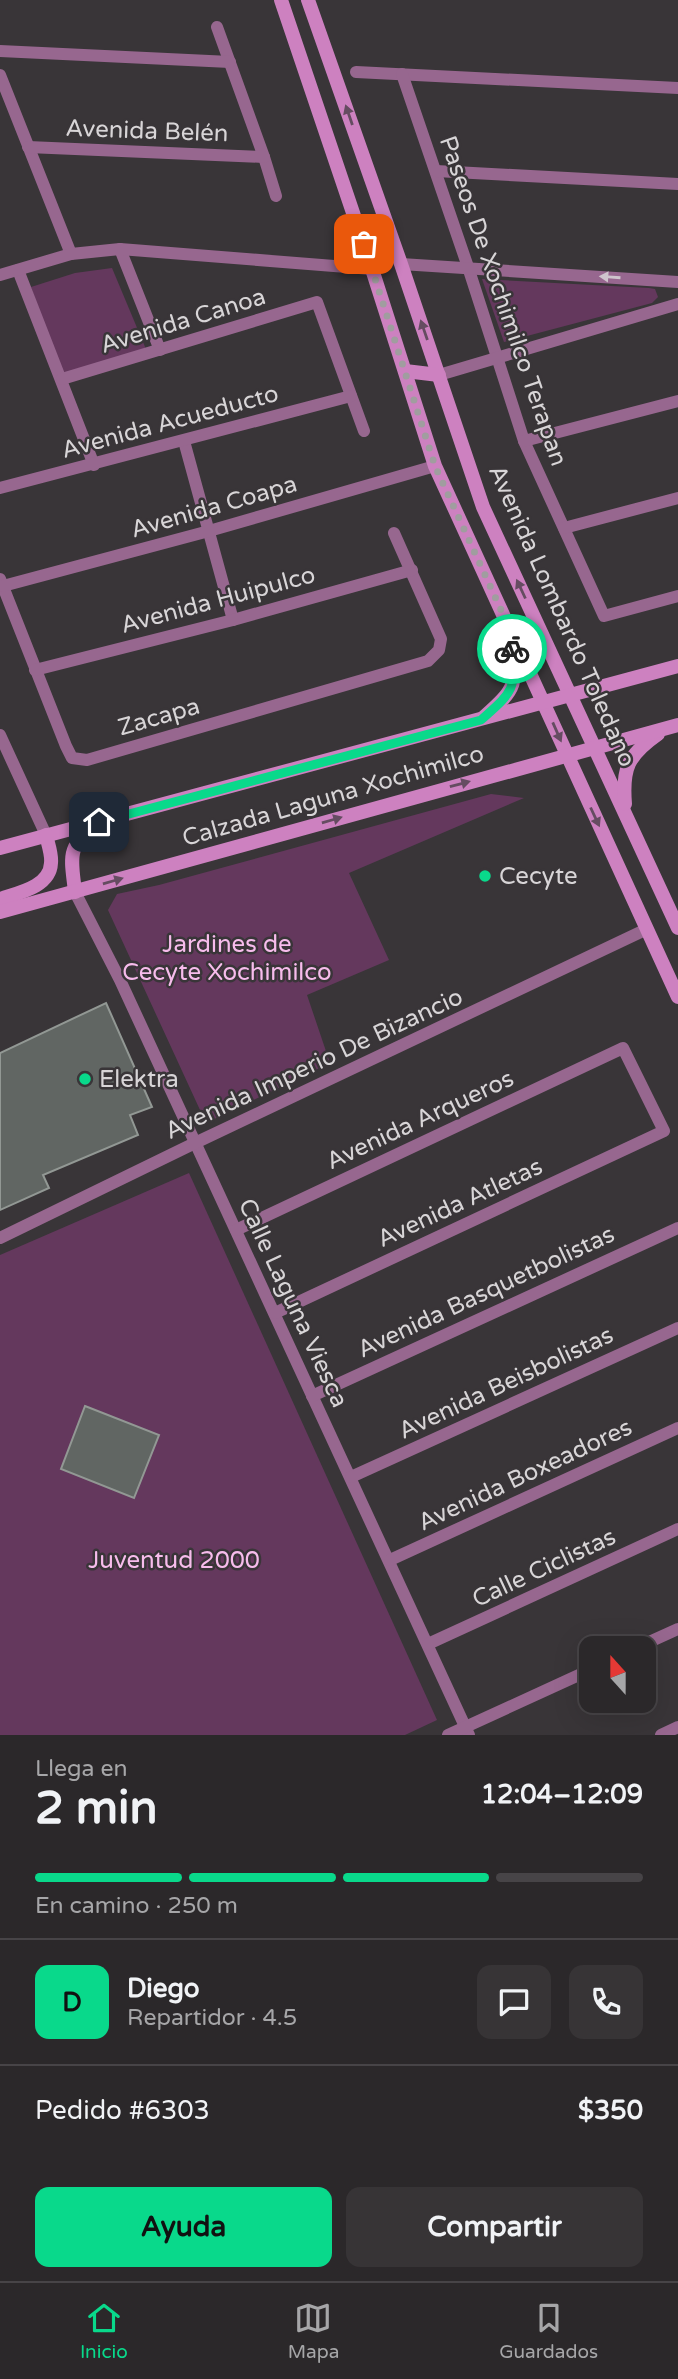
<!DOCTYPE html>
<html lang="es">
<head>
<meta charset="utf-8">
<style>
  :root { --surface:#2b282a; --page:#373436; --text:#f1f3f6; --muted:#a6a6a8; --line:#474447; --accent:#09d98b }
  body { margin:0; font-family:"Varela Round",sans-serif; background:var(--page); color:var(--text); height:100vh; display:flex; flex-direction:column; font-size:26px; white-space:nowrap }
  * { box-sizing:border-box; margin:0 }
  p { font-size:23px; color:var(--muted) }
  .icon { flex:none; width:38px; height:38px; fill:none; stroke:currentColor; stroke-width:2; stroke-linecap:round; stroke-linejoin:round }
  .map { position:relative; height:1735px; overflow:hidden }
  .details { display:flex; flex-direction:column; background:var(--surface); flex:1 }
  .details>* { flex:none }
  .needle { width:46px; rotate:339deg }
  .buttons { position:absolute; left:579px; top:1636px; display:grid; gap:14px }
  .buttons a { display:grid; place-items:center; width:77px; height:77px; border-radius:14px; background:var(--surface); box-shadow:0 7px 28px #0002,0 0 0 2px var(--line); font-size:35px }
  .pin { position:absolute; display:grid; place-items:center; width:60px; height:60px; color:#fff; margin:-30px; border-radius:14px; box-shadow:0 4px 10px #0006 }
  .courier { position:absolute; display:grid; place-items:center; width:70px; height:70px; margin:-35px; border:5px solid #09d98b; border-radius:50%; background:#fff; color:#222; box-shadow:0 2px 9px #0007 }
  .overview em { font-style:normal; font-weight:700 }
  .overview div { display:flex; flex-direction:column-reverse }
  .overview { display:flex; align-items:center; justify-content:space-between; height:119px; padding:0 35px }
  h1 { font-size:46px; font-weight:700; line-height:52px }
  .bar { display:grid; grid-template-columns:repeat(4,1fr); gap:10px 7px; align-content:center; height:84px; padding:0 35px }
  .bar i { height:9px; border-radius:5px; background:var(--line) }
  .bar .active { background:var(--accent) }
  .bar p { grid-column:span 4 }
  .line { display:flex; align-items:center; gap:18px; padding:0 35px; border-top:2px solid var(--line) }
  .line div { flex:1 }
  .round { display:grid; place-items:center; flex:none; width:74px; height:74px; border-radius:14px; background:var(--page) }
  .primary-button { display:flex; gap:14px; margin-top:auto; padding:14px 35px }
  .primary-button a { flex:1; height:80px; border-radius:14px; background:var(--accent); color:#111; font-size:28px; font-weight:700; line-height:80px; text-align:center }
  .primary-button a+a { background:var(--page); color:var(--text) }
  .tab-bar { display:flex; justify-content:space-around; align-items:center; height:98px; border-top:2px solid var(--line); background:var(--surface); font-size:19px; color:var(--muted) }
  .tab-bar a { display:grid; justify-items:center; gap:4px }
  .tab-bar .active { color:var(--accent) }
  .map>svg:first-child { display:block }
  .green { fill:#64385d }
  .building { fill:#616663; stroke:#929894; stroke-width:2 }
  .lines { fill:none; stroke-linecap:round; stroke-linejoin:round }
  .minor { stroke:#97678f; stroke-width:12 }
  .secondary { stroke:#cd81c0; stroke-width:14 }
  .oneway { fill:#654c61 }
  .oneway2 { fill:#cec4cc }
  .done { stroke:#a09d9f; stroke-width:7; stroke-dasharray:0 12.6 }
  .route { stroke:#09d98b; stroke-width:9 }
  .poi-dot { fill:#09d98b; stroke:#393538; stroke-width:2.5 }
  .labels { text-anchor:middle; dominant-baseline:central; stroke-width:5; stroke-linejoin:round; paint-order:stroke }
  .street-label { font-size:24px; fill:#d8d5d7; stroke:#393538 }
  .poi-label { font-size:24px; fill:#d8d5d7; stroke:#393538; text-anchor:start }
  .park-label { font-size:24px; fill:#f7bcec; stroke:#393538 }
</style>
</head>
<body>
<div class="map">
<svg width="678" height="1735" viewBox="0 0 678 1735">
  <rect width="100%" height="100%" fill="#393538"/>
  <g class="green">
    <polygon points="112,268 148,354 62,379 31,287 75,273"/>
    <polygon points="482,279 649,288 655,289 658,297 652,303 504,342"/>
    <polygon points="491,794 524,798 349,873 389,960 307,995 330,1063 206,1123 108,910 117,894 159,885"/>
    <polygon points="189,1173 437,1720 405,1735 0,1735 0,1255"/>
  </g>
  <g class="building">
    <polygon points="106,1003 152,1107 130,1115 138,1135 43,1175 49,1188 0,1210 0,1053"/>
    <polygon points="85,1406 159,1435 134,1498 61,1469"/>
  </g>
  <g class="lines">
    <g class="minor">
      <polyline points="217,27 264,157 276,196"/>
      <polyline points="0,51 230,62"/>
      <polyline points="356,72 678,88"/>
      <polyline points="402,74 468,267 524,441 604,616 678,596"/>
      <polyline points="0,75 71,254"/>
      <polyline points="28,147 264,157"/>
      <polyline points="436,171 678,184"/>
      <polyline points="120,249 160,350"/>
      <polyline points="401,264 678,282"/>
      <polyline points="18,270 94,465"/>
      <polyline points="0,275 71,254 120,249 372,269"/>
      <polyline points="439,375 678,304"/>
      <polyline points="62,379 317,302 364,431"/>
      <polyline points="184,441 233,620"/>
      <polyline points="524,441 678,401"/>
      <polyline points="0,488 351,396"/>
      <polyline points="564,528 678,498"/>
      <polyline points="0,579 66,746 72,758 87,760 428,661 439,650 441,639 394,533"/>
      <polyline points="3,586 209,531 435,466"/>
      <polyline points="35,670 233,620 412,570"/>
      <polyline points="0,735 46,835"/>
      <polyline points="75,892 120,980 469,1735"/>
      <polyline points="236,1230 623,1048 664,1131 275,1313"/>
      <polyline points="0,1238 195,1143 647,929"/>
      <polyline points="312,1396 678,1228"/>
      <polyline points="351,1477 678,1328"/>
      <polyline points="390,1560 678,1428"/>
      <polyline points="428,1644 678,1529"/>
      <polyline points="636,1648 678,1629"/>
      <polyline points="448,1735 592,1669"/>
      <polyline points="661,1735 678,1727"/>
    </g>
    <g class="secondary">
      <polyline points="281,0 372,269 435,466 678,997"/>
      <polyline points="308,0 401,264 483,507 678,928"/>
      <polyline points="405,371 439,375"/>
      <path d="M484 717C518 687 517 684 511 640"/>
      <path d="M625 804C622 768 628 755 658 734"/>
      <polyline points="0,848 678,666"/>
      <path d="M75 892C72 862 64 841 99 831"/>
      <path d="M0 899C18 893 50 887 51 863 52 854 48 844 46 835"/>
      <polyline points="0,912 678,725"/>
    </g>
  </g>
  <defs><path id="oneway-solid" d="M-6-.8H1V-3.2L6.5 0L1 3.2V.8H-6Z" transform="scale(1.75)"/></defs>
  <g class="oneway">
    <use href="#oneway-solid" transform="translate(349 115) rotate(-109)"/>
    <use href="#oneway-solid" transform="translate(424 330) rotate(-109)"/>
    <use href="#oneway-solid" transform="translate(521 589) rotate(-115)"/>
    <use href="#oneway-solid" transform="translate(557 732) rotate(66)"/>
    <use href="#oneway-solid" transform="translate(460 784) rotate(-15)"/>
    <use href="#oneway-solid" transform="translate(595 817) rotate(65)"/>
    <use href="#oneway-solid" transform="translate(332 820) rotate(-16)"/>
    <use href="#oneway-solid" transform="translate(113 881) rotate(-16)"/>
  </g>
  <use class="oneway2" href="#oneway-solid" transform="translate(610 277) rotate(-176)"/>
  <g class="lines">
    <polyline class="done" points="364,244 435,466 508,625 512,649"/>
    <path class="route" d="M99 822 481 720C510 694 518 690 512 649"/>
  </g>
  <g class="poi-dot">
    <circle cx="485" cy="876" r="7"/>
    <circle cx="85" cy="1079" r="7"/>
  </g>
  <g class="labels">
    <g class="street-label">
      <text transform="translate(147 131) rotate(2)">Avenida Belén</text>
      <text transform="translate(503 301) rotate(71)">Paseos De Xochimilco Terapan</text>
      <text transform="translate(183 321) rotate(-17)">Avenida Canoa</text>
      <text transform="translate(170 422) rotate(-15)">Avenida Acueducto</text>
      <text transform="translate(214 507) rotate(-16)">Avenida Coapa</text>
      <text transform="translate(218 600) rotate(-15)">Avenida Huipulco</text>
      <text transform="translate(562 616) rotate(66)">Avenida Lombardo Toledano</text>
      <text transform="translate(159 717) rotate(-16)">Zacapa</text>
      <text transform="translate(333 796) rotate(-16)">Calzada Laguna Xochimilco</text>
      <text transform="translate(314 1064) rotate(-25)">Avenida Imperio De Bizancio</text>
      <text transform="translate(420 1120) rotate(-25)">Avenida Arqueros</text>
      <text transform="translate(460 1203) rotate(-25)">Avenida Atletas</text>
      <text transform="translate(486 1292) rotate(-25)">Avenida Basquetbolistas</text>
      <text transform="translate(293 1303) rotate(65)">Calle Laguna Viesca</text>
      <text transform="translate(506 1383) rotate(-25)">Avenida Beisbolistas</text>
      <text transform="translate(525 1475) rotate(-25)">Avenida Boxeadores</text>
      <text transform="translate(544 1568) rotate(-25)">Calle Ciclistas</text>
    </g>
    <g class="poi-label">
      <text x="499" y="876">Cecyte</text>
      <text x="99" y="1079">Elektra</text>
    </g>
    <g class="park-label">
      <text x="227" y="944">Jardines de<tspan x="227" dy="28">Cecyte Xochimilco</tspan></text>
      <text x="174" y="1560">Juventud 2000</text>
    </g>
  </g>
</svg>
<div class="buttons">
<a><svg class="needle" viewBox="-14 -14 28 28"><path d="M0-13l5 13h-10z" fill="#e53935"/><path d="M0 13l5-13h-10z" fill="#a6a6a8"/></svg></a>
</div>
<div class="pin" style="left:364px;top:244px;background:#ea580c"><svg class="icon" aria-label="bag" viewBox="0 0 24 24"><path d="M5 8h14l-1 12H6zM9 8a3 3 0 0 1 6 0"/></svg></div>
<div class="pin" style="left:99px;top:822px;background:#1f2937"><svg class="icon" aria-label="home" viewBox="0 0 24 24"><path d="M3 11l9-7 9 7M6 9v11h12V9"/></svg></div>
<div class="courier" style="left:512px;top:649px"><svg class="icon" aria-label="bike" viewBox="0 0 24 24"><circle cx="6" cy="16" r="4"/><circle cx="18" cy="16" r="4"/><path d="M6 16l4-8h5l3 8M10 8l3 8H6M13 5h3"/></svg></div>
</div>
<section class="details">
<div class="overview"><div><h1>2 min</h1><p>Llega en</p></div><em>12:04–12:09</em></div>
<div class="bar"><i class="active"></i><i class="active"></i><i class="active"></i><i></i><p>En camino · 250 m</p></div>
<div class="line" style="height:126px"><b class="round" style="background:var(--accent);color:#111">D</b><div><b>Diego</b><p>Repartidor · 4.5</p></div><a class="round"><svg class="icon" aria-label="chat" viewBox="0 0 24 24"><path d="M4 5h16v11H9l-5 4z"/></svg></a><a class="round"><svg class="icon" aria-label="phone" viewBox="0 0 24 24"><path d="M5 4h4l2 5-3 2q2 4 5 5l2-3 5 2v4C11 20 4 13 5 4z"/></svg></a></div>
<div class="line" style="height:91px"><div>Pedido #6303</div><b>$350</b></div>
<div class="primary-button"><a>Ayuda</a><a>Compartir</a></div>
</section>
<nav class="tab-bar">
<a class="active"><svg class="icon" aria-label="home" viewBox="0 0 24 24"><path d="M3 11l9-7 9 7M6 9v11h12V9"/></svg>Inicio</a>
<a><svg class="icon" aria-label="map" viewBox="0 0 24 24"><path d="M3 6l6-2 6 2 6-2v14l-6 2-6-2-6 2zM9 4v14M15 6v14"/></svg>Mapa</a>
<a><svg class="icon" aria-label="saved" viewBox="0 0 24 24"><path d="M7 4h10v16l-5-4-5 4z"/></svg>Guardados</a>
</nav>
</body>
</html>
